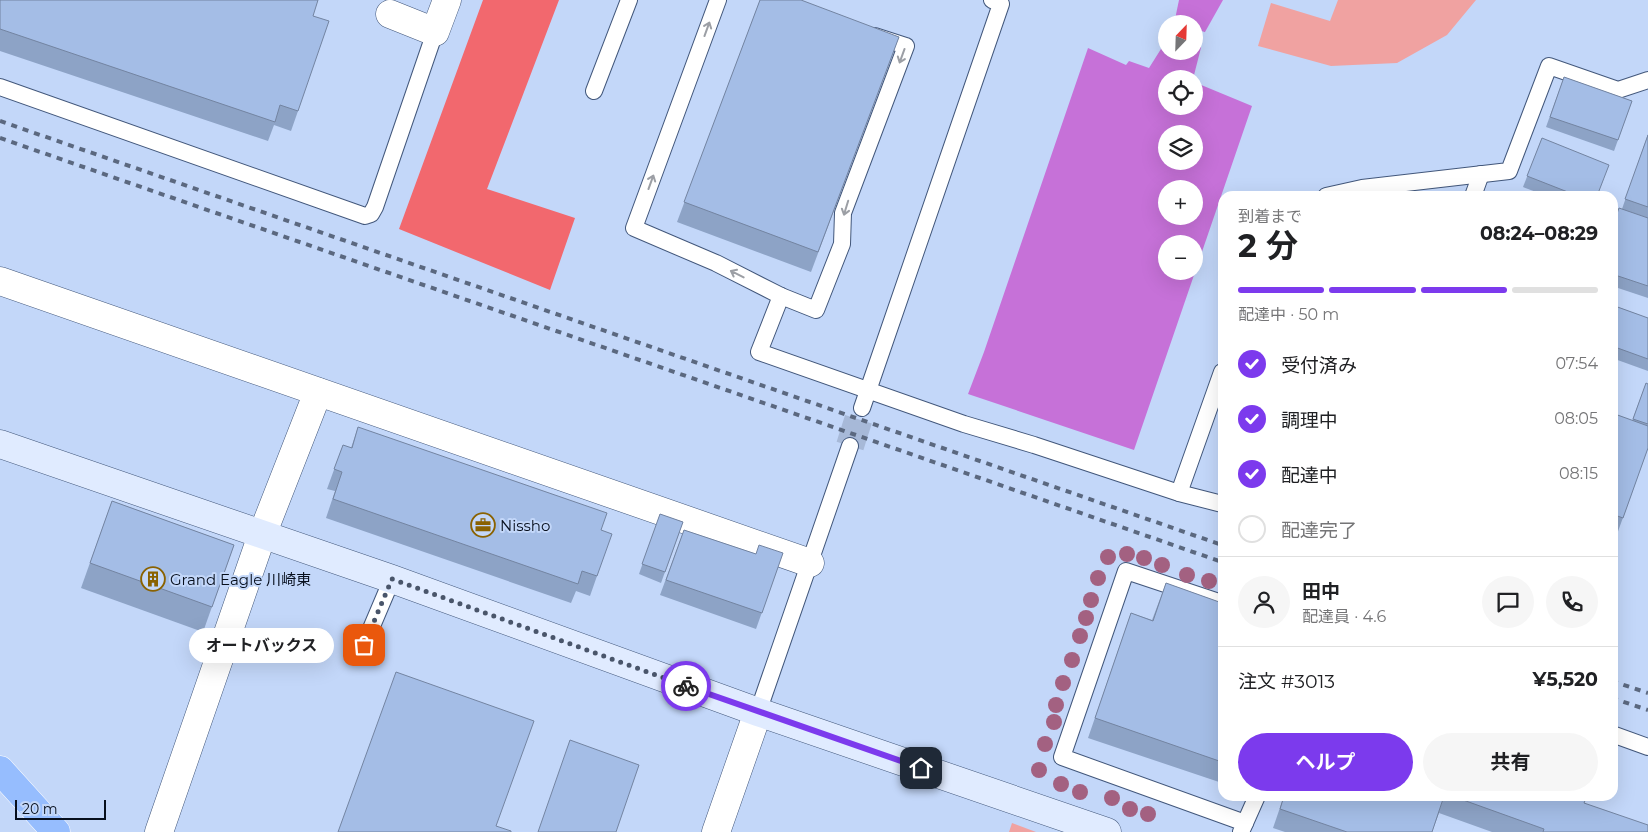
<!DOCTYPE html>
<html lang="ja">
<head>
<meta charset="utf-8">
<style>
  :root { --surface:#fff; --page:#f6f6f6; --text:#202124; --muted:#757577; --line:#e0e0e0; --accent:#7c3aed }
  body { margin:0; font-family:Montserrat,"Noto Sans JP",sans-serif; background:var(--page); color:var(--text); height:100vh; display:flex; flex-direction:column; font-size:19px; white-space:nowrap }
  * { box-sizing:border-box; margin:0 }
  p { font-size:16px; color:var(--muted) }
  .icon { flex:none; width:28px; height:28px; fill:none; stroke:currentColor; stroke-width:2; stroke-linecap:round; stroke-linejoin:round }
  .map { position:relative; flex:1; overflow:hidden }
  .side { position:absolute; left:1218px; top:191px; width:400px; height:610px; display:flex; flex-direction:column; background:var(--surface); border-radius:15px; box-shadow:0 5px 20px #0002 }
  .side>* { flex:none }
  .needle { width:32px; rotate:23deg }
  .controls { position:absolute; left:1158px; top:15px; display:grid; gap:10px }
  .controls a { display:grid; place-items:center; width:45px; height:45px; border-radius:50%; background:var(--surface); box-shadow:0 5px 20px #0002; font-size:25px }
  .scale { position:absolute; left:15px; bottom:12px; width:91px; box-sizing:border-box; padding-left:5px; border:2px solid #070f1d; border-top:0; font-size:14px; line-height:18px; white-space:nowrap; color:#070f1d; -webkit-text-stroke:4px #c3d7f9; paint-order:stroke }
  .pin { position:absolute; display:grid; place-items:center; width:42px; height:42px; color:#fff; margin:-21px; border-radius:10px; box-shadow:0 2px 8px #0006 }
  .courier { position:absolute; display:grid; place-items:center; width:50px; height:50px; margin:-25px; border:4px solid #7c3aed; border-radius:50%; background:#fff; color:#222; box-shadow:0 1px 6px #0007 }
  .bubble { position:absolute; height:35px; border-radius:18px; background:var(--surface); box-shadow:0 5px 20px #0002; font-size:16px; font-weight:700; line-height:35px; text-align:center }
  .overview em { font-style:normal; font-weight:700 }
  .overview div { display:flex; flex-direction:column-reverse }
  .overview { display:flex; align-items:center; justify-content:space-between; height:85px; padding:0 20px }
  h1 { font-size:32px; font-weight:700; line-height:38px }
  .bar { display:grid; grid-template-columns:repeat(4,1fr); gap:8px 5px; align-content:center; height:60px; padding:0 20px }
  .bar i { height:6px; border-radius:4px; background:var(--line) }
  .bar .on { background:var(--accent) }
  .bar p { grid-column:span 4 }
  .line { display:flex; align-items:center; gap:12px; padding:0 20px; border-top:1px solid var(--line) }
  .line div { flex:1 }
  .round { display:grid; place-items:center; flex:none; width:52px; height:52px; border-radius:26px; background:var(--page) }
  ol { padding:0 20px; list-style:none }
  li { display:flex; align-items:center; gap:15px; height:55px }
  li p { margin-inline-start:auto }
  li .icon { padding:5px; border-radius:50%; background:var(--accent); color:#fff; stroke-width:4 }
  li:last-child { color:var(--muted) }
  li i { width:28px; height:28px; border:2px solid var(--line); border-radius:50% }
  .cta { display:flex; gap:10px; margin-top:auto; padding:10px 20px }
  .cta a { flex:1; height:58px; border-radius:30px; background:var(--accent); color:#fff; font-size:20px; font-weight:700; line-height:58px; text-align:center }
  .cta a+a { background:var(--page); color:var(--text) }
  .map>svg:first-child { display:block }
  .green { fill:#f0a2a1 }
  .forest { fill:#f2686e }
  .water { fill:#c671d8; fill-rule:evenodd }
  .pier { fill:#c3d7f9 }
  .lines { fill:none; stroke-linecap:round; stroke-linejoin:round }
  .street-tunnel { stroke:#a7b9d8; stroke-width:28; stroke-dasharray:28 14; stroke-linecap:butt }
  .lane-casing { stroke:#42577b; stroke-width:18 }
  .street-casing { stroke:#42577b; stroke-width:29 }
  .secondary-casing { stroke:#42577b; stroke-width:29 }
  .highway-casing { stroke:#fff; stroke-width:29 }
  .lane { stroke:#fff; stroke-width:16 }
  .street { stroke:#fff; stroke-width:28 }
  .secondary { stroke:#e0ebff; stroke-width:28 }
  .highway { stroke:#96bdfe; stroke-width:28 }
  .rail { stroke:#5b687f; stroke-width:4; stroke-dasharray:6 6; stroke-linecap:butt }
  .tree { fill:#a36181 }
  .wall { fill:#8da3c6 }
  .building { fill:#a4bde6; stroke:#7384a1 }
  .oneway { stroke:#9c9fa5 }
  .done { stroke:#49556a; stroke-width:5; stroke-dasharray:0 9 }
  .route { stroke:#7c3aed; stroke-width:6 }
  .labels { text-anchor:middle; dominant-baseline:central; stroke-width:4; stroke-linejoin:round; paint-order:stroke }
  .poi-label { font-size:15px; fill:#070f1d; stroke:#c3d7f9; text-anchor:start }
</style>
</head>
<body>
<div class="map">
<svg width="1648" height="832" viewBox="0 0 1648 832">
  <rect width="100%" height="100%" fill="#c3d7f9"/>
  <g class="green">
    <polygon points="1338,0 1476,0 1447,35 1397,63 1331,66 1258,46 1271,3 1330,21"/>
    <polygon points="1012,823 1036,832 1009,832"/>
  </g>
  <polygon class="forest" points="483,0 559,0 487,189 575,218 550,290 399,229"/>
  <path class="water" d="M1179 0H1223L1205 32 1193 79H1166V106H1194V82L1252 106 1134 450 968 394 984 352 1088 48 1126 65 1129 61 1149 68 1166 41V51H1194V24H1174ZM1166 134H1194V161H1166ZM1166 189H1194V216H1166ZM1166 244H1194V271H1166Z"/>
  <polygon class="pier" points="1194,28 1207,33 1203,48 1194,45"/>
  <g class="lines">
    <polyline class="street-tunnel" points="850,446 862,408"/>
    <g class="lane-casing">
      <g id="lane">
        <polyline points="718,0 634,228 716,263 781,296 816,310 842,244 843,213 906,46 875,36"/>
        <polyline points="0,87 365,216 371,214 375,207 435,32"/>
        <polyline points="594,91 629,0"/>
        <polyline points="1326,196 1362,188 1509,171 1549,66 1618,90 1648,80"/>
        <polyline points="1473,196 1481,174"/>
        <polyline points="781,296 759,352 964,424 1034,445 1179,493 1222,372"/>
        <polyline points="862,408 1001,4 992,0"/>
        <polyline points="1179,493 1222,504"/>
        <polyline points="1222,603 1126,571 1062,757 1245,823 1241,832"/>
        <polyline points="364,645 392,579"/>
        <polyline points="758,712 850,446"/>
        <polyline points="1612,734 1648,747"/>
        <polyline points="1245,823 1257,796"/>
      </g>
    </g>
    <g class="street-casing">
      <g id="street">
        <polyline points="390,14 435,32 447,0"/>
        <polyline points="0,281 810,563"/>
        <polyline points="159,832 262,535 318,392"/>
        <polyline points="716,832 758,712"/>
      </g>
    </g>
    <g class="secondary-casing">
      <polyline id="secondary" points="0,444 392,579 758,712 1107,832"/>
    </g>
    <g class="highway-casing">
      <polyline id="highway" points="0,770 56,832"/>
    </g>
    <use href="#lane" class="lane"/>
    <use href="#street" class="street"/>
    <use href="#secondary" class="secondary"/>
    <use href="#highway" class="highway"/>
    <g class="rail">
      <polyline points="0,121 1222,545"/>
      <polyline points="0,138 1222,562"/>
      <polyline points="1612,681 1648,693"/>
      <polyline points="1612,698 1648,710"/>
    </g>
  </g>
  <g class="tree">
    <circle cx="1127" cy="554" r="8"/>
    <circle cx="1108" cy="557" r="8"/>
    <circle cx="1144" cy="558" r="8"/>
    <circle cx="1162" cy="565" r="8"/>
    <circle cx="1187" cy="575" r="8"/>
    <circle cx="1098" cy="578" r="8"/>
    <circle cx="1209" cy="581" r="8"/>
    <circle cx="1091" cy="600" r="8"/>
    <circle cx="1086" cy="618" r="8"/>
    <circle cx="1080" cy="636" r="8"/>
    <circle cx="1072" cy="660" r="8"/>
    <circle cx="1063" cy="683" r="8"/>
    <circle cx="1056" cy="705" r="8"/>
    <circle cx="1054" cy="722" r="8"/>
    <circle cx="1045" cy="744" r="8"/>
    <circle cx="1039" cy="770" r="8"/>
    <circle cx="1061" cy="784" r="8"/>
    <circle cx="1080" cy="792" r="8"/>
    <circle cx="1112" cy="798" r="8"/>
    <circle cx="1130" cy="809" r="8"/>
    <circle cx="1148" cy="814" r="8"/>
  </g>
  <g class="wall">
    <polygon points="0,0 313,16 298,111 291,131 274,125 268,141 0,51"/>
    <polygon points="760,0 899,37 811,272 677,222"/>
    <polygon points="1564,77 1632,101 1614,151 1546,127"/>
    <polygon points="1648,134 1648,298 1612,286 1612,227 1622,209"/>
    <polygon points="1542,138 1597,196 1547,196 1523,187"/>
    <polygon points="1612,305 1648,318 1648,371 1612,358"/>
    <polygon points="1646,383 1648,384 1648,448 1616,537 1612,536 1612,413 1632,421"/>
    <polygon points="358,427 601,530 597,576 590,596 576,591 571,603 326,518 335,491 327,489 343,445 351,448"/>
    <polygon points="112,501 234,545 203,632 81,588"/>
    <polygon points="660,514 683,522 661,583 639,574"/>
    <polygon points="684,530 756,554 783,553 756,629 660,595"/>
    <polygon points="1166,583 1222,603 1222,783 1088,738 1131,613 1152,620"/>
    <polygon points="1284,796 1587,796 1584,803 1648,832 1492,832 1439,813 1432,832 1285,832 1273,828"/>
  </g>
  <g class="building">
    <polygon points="0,0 318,0 313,16 329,21 298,111 280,105 275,122 0,29"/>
    <polygon points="760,0 801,0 899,37 818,252 684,202"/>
    <polygon points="1564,77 1632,101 1618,140 1550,117"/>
    <polygon points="1648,135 1648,207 1625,199"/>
    <polygon points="1542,138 1609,165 1597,196 1578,196 1527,176"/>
    <polygon points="1619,208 1648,218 1648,286 1612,274 1612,227"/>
    <polygon points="1612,305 1648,318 1648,359 1612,346"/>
    <polygon points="1612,377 1616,379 1612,386"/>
    <polygon points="1646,383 1648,384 1648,424 1633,419"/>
    <polygon points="1612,413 1648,426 1648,448 1623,518 1612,514"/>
    <polygon points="358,427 607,513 601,530 612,534 597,576 582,571 578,584 333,499 342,472 334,469 343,445 352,448"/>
    <polygon points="112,501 234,545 212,607 90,563"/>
    <polygon points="660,514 683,522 665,572 642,564"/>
    <polygon points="684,530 756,554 759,545 783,553 762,613 666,580"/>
    <polygon points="1166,583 1222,603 1222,762 1095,718 1131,613 1153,621"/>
    <polygon points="396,672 534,721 496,826 511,831 511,832 338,832"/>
    <polygon points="570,740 639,765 616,832 538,832"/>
    <polygon points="1284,796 1444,796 1432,832 1347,832 1280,809"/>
    <polygon points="1452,796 1587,796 1584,803 1648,825 1648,832 1543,832 1544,829"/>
  </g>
  <defs><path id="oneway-shaft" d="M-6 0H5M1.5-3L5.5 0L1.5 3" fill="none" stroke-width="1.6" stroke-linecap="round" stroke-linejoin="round" transform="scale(1.25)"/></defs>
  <g class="oneway">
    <use href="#oneway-shaft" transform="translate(707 29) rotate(-70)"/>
    <use href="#oneway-shaft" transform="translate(902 56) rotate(110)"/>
    <use href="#oneway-shaft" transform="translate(651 182) rotate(-70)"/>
    <use href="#oneway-shaft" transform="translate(846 208) rotate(107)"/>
    <use href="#oneway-shaft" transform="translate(737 274) rotate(-153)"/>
  </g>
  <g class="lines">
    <polyline class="done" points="364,645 392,579 686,686"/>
    <polyline class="route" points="686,686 921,768"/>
  </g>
  <defs>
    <g id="office-ring" transform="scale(1.25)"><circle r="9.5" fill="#c3d7f9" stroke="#8a6201" stroke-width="1.5"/><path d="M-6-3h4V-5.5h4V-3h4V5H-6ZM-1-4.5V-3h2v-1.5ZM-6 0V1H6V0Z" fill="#8a6201"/></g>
    <g id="building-ring" transform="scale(1.25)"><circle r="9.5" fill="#c3d7f9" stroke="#8a6201" stroke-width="1.5"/><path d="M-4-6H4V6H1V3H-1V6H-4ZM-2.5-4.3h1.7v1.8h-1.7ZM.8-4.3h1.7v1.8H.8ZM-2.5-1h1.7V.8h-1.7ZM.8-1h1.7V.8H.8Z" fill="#8a6201"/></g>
  </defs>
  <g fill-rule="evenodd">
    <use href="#office-ring" x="483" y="525"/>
    <use href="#building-ring" x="153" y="579"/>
  </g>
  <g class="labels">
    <g class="poi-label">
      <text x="500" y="525">Nissho</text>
      <text x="170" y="579">Grand Eagle 川崎東</text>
    </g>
  </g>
</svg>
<div class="controls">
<a><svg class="needle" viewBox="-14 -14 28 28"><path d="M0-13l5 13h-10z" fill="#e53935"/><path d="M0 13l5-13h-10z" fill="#757577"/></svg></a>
<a><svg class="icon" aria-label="locate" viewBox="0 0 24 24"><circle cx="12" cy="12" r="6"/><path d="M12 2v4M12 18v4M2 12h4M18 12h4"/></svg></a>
<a><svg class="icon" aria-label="layers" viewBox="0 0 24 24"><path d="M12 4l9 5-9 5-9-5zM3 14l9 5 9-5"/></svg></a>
<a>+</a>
<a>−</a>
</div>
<div class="scale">20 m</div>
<div class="pin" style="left:364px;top:645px;background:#ea580c"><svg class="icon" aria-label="bag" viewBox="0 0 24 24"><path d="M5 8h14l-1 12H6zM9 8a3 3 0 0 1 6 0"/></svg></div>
<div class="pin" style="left:921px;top:768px;background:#1f2937"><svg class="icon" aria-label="home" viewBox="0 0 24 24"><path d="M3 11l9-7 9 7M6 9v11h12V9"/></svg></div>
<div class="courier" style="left:686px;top:686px"><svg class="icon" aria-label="bike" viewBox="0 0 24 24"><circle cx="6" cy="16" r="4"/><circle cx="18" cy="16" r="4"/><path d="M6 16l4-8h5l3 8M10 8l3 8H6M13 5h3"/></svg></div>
<div class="bubble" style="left:189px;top:628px;width:145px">オートバックス</div>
<section class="side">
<div class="overview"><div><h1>2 分</h1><p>到着まで</p></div><em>08:24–08:29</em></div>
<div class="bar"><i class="on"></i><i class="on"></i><i class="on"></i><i></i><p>配達中 · 50 m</p></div>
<ol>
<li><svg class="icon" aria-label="check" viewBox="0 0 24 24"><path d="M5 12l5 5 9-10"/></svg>受付済み<p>07:54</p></li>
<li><svg class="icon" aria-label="check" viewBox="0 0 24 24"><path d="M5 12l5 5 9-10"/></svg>調理中<p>08:05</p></li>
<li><svg class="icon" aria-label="check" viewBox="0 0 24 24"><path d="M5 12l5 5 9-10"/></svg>配達中<p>08:15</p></li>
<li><i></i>配達完了</li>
</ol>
<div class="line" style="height:90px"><a class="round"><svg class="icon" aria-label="person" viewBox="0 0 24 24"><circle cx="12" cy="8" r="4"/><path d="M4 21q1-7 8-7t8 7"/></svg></a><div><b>田中</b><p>配達員 · 4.6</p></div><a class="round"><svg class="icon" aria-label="chat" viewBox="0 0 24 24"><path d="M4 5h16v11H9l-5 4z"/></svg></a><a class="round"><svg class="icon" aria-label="phone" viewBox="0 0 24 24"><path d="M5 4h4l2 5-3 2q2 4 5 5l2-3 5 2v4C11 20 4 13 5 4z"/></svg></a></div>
<div class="line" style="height:65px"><div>注文 #3013</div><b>¥5,520</b></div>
<div class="cta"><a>ヘルプ</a><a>共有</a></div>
</section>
</div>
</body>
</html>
